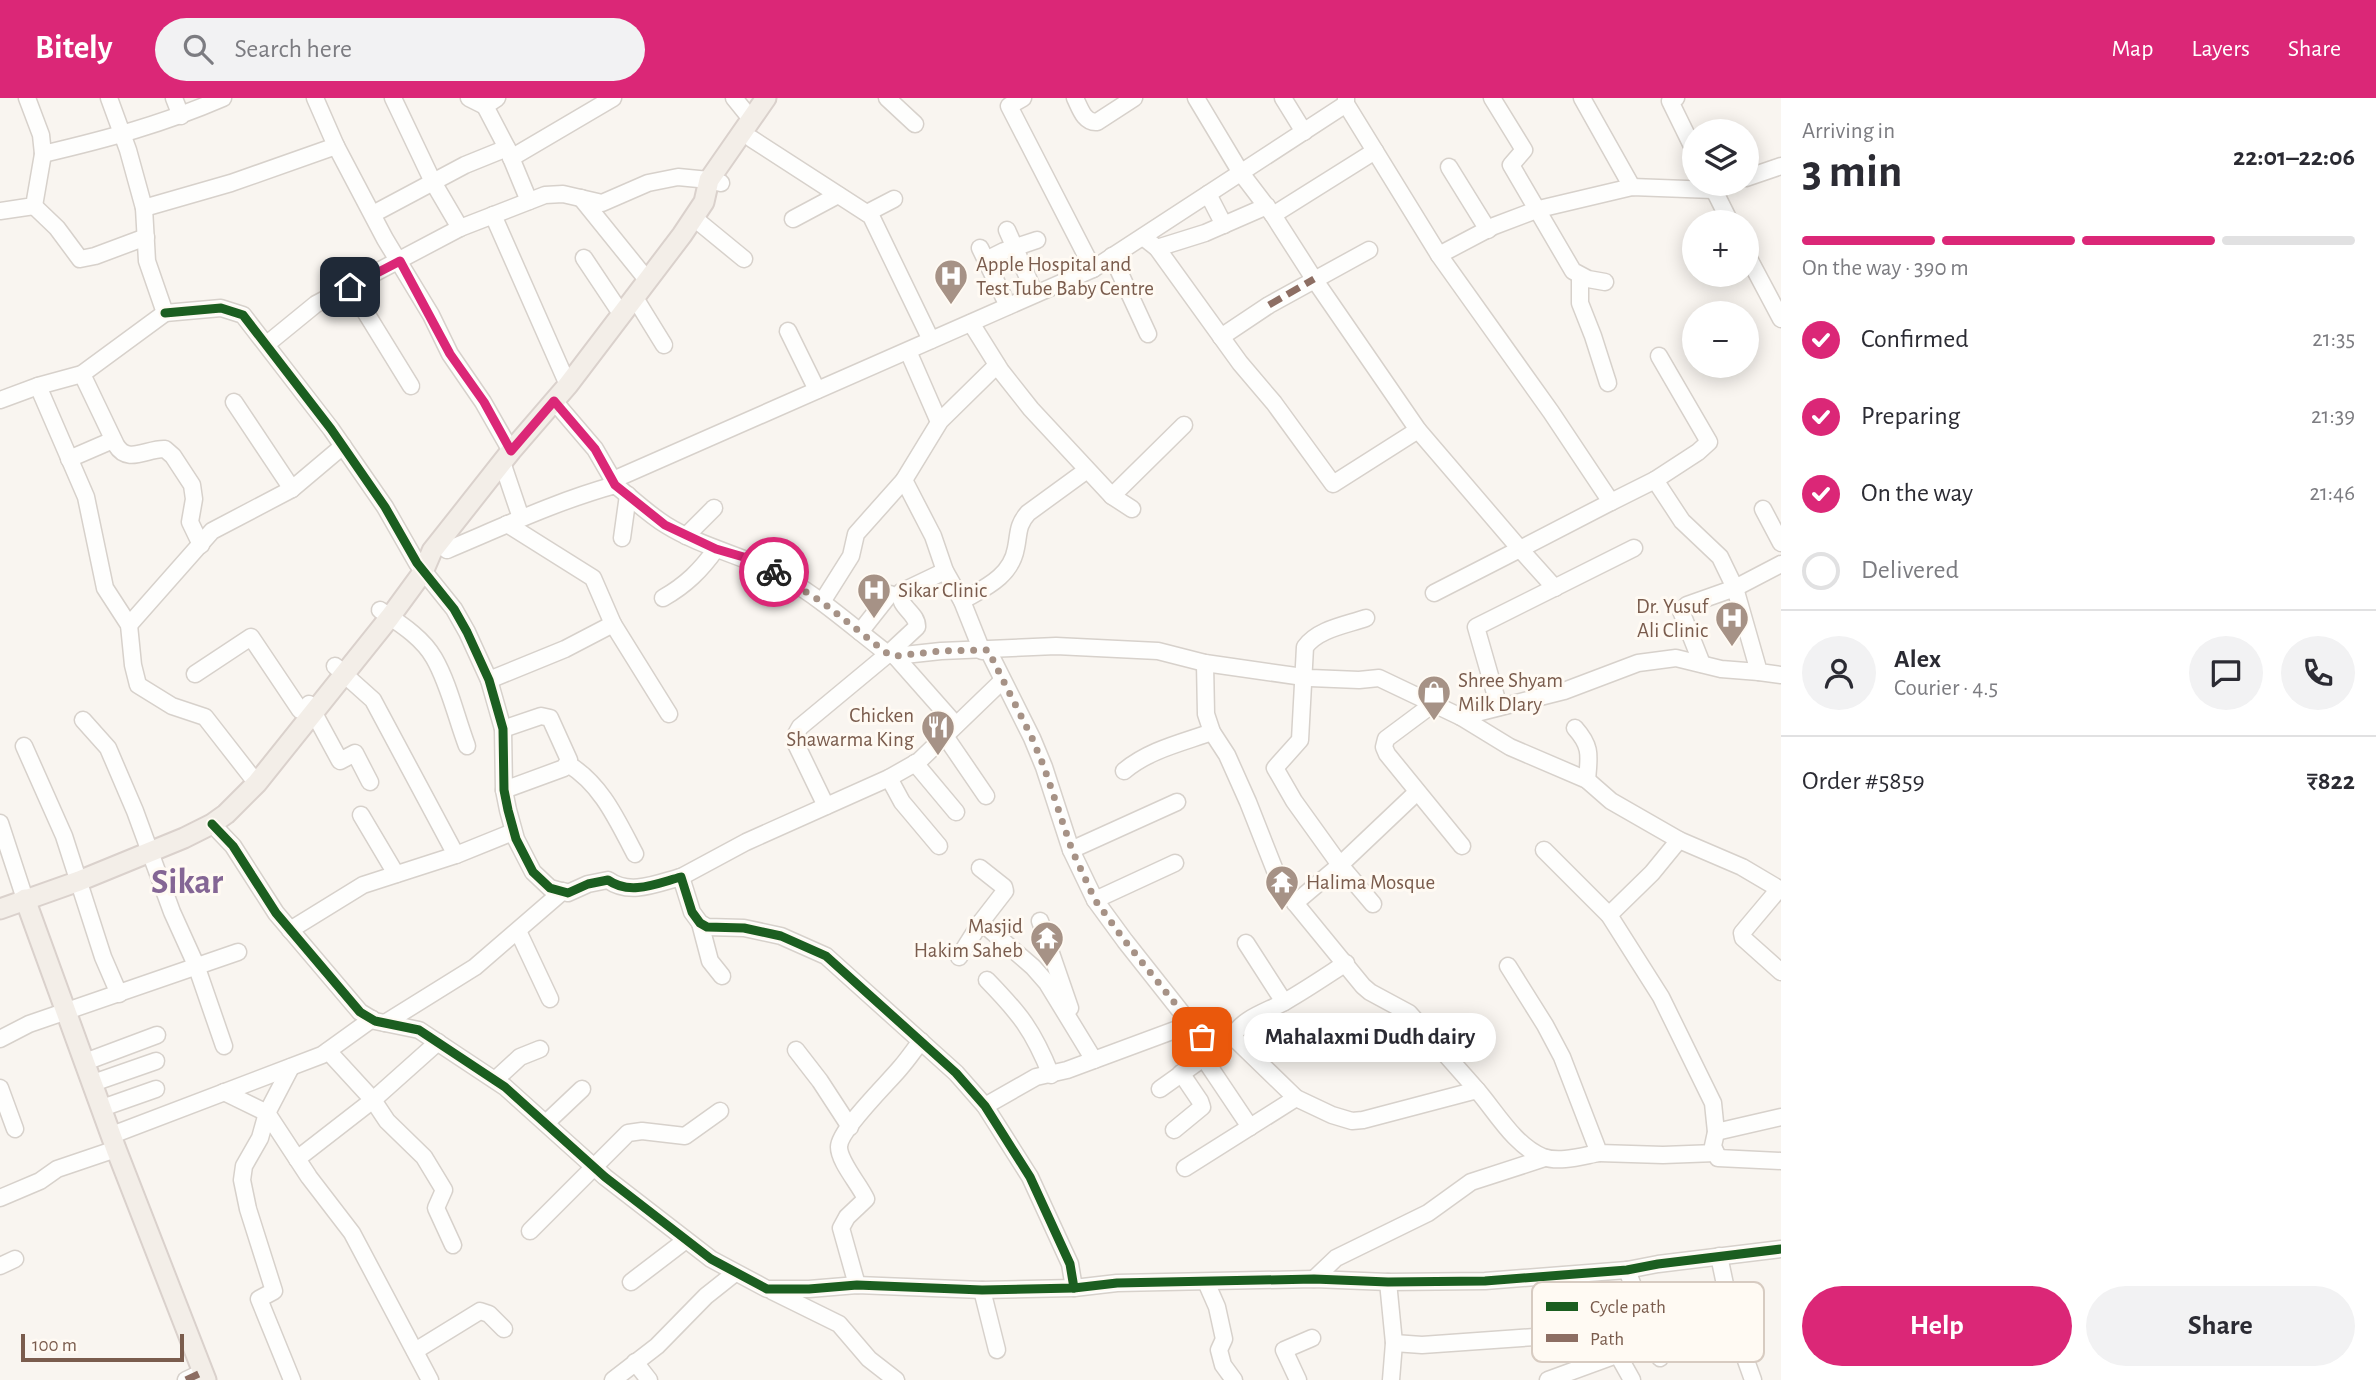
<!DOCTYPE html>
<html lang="en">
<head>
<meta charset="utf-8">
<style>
  :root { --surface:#fff; --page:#f2f2f3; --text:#2b2b33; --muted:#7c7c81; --line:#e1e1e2; --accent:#db2777 }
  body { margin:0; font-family:"Alegreya Sans",sans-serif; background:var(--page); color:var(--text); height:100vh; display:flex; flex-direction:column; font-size:26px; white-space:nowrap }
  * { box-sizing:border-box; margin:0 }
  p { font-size:23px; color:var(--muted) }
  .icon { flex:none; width:38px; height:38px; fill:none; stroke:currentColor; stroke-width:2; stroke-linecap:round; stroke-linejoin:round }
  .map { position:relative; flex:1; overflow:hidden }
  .side { display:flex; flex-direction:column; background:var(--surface); width:595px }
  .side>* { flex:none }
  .fabs { position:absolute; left:1682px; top:21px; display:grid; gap:14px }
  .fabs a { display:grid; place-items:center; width:77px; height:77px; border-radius:50%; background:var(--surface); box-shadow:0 4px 18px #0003; font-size:35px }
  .scale { position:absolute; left:21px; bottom:18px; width:163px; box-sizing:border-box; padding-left:7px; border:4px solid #7a5c4d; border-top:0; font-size:19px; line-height:24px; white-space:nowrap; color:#7a5c4d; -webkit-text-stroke:5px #fffaf3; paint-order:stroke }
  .pin { position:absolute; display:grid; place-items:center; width:60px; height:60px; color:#fff; margin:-30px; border-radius:14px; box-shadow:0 4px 10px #0006 }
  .courier { position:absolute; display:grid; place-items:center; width:70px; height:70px; margin:-35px; border:5px solid #db2777; border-radius:50%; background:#fff; color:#222; box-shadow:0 2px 9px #0007 }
  .bubble { position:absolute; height:49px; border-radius:24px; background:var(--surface); box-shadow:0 4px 18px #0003; font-size:23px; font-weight:600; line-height:49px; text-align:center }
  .head em { font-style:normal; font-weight:600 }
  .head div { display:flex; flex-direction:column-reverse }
  .head { display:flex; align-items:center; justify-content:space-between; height:119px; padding:0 21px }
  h1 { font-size:46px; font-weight:600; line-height:52px }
  .bar { display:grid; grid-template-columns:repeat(4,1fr); gap:10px 7px; align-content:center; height:84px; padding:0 21px }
  .bar i { height:9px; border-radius:5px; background:var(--line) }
  .bar .current { background:var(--accent) }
  .bar p { grid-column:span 4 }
  .line { display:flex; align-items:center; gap:18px; padding:0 21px; border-top:2px solid var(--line) }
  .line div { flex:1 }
  .round { display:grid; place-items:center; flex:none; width:74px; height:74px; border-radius:37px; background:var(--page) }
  ol { padding:0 21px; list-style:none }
  li { display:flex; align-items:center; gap:21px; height:77px }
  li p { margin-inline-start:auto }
  li .icon { padding:7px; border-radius:50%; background:var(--accent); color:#fff; stroke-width:4 }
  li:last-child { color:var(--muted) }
  li i { width:38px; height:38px; border:4px solid var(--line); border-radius:50% }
  .button { display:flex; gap:14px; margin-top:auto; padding:14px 21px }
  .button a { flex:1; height:80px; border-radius:42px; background:var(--accent); color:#fff; font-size:28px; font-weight:600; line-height:80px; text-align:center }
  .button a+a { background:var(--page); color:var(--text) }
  header { display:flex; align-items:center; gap:42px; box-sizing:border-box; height:98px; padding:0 35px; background:var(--accent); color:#fff }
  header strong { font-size:33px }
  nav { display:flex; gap:38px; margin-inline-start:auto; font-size:24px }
  .search { width:490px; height:63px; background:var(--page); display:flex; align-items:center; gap:18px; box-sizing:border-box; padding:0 24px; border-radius:38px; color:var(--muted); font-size:26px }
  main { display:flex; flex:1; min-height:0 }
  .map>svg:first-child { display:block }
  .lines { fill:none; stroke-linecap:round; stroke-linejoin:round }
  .minor-casing { stroke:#d7d1cb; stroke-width:19 }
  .major-casing { stroke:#dad1cc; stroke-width:23 }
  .minor { stroke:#fefefd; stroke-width:16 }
  .major { stroke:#f3eee8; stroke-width:19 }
  .quiet { stroke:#8d6e63; stroke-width:7; stroke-dasharray:14 7; stroke-linecap:butt }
  .cycleway-casing { stroke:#fffaf3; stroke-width:13 }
  .cycleway { stroke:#1b5e20; stroke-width:9 }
  .done { stroke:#a69286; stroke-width:7; stroke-dasharray:0 12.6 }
  .route { stroke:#db2777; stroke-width:9 }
  .labels { text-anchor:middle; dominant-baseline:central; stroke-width:6; stroke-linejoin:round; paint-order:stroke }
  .poi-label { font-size:21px; fill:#7a5c4d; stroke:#fffaf3; text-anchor:start }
  .town-label { font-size:35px; font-weight:bold; fill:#846695; stroke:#fffaf3 }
  .key { fill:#fffaf3; stroke:#d7cbc1; stroke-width:2 }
  .key-label { font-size:19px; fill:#7a5c4d }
</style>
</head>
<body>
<header>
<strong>Bitely</strong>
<div class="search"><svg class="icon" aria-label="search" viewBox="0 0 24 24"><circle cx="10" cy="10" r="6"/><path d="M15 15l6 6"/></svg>Search here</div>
<nav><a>Map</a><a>Layers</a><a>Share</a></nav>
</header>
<main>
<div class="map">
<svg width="1781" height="1282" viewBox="0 0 1781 1282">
  <rect width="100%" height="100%" fill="#f9f5f0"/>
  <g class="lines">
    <g class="minor-casing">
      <g id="minor">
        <path d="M27 0 41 37 43 56C107 41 163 26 223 0"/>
        <polyline points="174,0 181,18"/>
        <polyline points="315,0 336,48 385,141 431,217 450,256 483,304 511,353"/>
        <polyline points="393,0 433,84 460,130"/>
        <polyline points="469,0 485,8"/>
        <polyline points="497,0 485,8 507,50 529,103"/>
        <polyline points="734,0 751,21"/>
        <polyline points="887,0 915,26"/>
        <polyline points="1023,0 1009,8 1093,171 1346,6"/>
        <path d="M1075 0C1080 10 1084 25 1097 24L1134 0"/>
        <polyline points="1196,0 1241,75 1273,117 1375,53"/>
        <polyline points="1283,0 1304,34"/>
        <polyline points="1346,0 1346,6 1439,157 1494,128 1539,111 1632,89 1713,92 1731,86"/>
        <polyline points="1492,0 1524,52 1511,67 1573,173 1588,181 1605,184"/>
        <polyline points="1582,0 1632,89"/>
        <polyline points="1676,0 1670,3 1694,52"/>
        <polyline points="752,41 871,118 931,242"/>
        <polyline points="511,60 613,0"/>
        <polyline points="1449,69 1488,132"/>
        <polyline points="1746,80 1781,68"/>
        <polyline points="1711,86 1730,124"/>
        <polyline points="1208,96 1224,127"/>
        <polyline points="581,100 648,183"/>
        <polyline points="34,108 57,130 80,161 95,158 146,139"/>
        <polyline points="144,110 231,85 336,48"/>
        <polyline points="0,113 34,108 43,56"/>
        <polyline points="867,115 894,101"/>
        <polyline points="373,116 465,67 507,50"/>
        <polyline points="493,117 568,287"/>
        <polyline points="1273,117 1314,181 1418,332 1520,451 1611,404 1551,314 1439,157"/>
        <polyline points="694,120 744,161"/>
        <polyline points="793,121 838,97"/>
        <polyline points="1007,132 1035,196"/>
        <polyline points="1143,139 1157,150 1240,265 1274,305 1333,386 1418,332"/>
        <polyline points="980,150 1008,208"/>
        <polyline points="1157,150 1205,135 1267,108"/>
        <polyline points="1746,155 1781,221"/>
        <polyline points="1112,158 1148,236"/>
        <polyline points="584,160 622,217"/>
        <polyline points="986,162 1004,153 1037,142"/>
        <polyline points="1580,178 1580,205 1593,238 1608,285"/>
        <polyline points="350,189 411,288"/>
        <polyline points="635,200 664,247"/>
        <path d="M165 215 221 210 243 217 331 331 385 409 417 465 454 511 467 534 489 582 503 631 504 692 508 712 516 741 533 774 550 790 568 795 588 786 608 782C630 798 658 785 681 779L692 814 700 825 707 829 744 830 781 838 826 858 956 975 985 1008 1030 1079 1070 1166 1074 1190"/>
        <polyline points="971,225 1001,273 1031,311 1112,398 1132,411"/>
        <polyline points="788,233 817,292"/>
        <polyline points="1221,239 1269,207 1369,152"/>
        <polyline points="267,246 316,206 460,130 545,97 563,96 602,105 648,85 678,79 709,82 721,85"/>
        <polyline points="908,253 939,324"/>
        <path d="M82 276 116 347C128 367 147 350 165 351L173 358 192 387 194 401 190 424 201 447"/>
        <polyline points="38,288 86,399 105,490 129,527 133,567 138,587 172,608 205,619 251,678"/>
        <polyline points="0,302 38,288 82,276 165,215 147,163 144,110 128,52 109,0"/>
        <polyline points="554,303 595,351 613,382"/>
        <polyline points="234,304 292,391"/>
        <polyline points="69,361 113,342"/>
        <polyline points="502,364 521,420"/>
        <polyline points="904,382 933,438 945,473 962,503 982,553"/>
        <polyline points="1655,382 1698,354 1709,344 1659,258"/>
        <polyline points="615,387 613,382 1093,171"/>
        <polyline points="1112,398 1184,327"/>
        <polyline points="1611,404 1655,382 1682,423 1720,459 1735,490 1781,466"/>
        <polyline points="1763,411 1781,445"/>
        <polyline points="507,426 593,480 613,526 669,616"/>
        <polyline points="686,438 714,410"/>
        <polyline points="622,440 628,397"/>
        <path d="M447 452C502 429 557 403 615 387 632 400 648 416 666 427 703 450 746 458 784 479 822 501 854 530 888 556L895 558 941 553 1056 548 1158 553 1205 565 1310 580 1359 582 1379 580 1461 619 1510 649 1587 682 1611 703 1679 742 1742 769 1781 792"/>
        <polyline points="1434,495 1520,451 1555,490"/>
        <path d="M663 500C686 487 701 472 716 451"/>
        <path d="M962 503C984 490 1011 479 1016 450 1019 436 1017 427 1028 415L1087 372"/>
        <polyline points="822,504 851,458 856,436 904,382 940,323 997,267"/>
        <path d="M380 512C399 525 422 539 434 560 449 586 456 619 467 648"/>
        <path d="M1366 520C1346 527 1318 531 1305 549L1300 642 1275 670 1294 703 1340 767 1373 806"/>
        <polyline points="129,527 212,433 292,391 343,348"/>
        <polyline points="860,534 890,496"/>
        <polyline points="988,552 1032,640 1044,669 1071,752 1095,802 1125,843 1212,953"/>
        <polyline points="895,558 956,627"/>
        <polyline points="1205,565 1206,616 1212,634 1227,657 1248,704 1276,775 1295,805 1363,888 1370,894 1409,915 1477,992"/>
        <polyline points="1702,566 1681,513 1687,507 1735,490 1759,574 1781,577"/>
        <polyline points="335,568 373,602 456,757"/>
        <polyline points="195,576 251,539 300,612"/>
        <polyline points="489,582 565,551 613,526"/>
        <polyline points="309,606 340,663 355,655 370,684"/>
        <polyline points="1433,606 1386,641 1384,649 1387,656 1462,748"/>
        <polyline points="1499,609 1476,529 1634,450"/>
        <polyline points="1461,619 1564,593 1638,565 1676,560 1721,571 1759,574"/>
        <polyline points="83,622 108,650 135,713 172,814 196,867 224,948"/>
        <path d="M1575 630C1592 649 1589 658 1587 682"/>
        <polyline points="503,631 541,618 550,620 569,662 564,670 504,692"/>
        <polyline points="945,638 986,698"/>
        <polyline points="24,648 64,738 103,859 119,896"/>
        <polyline points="915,665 956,714"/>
        <path d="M568 666C602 687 617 722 635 756"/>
        <path d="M1124 673C1149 652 1181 645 1212 634"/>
        <polyline points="889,680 902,704 939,748"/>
        <path d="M826 708 796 646 795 638 800 629 888 556 917 529C918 515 897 509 901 494L945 473"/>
        <polyline points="361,717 396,776"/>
        <polyline points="0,725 25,801"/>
        <polyline points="212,726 233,748 276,815 360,914 375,923 419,932 505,989 605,1079 711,1161 767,1191 809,1191 857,1187 982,1192 1074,1190 1117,1185 1314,1181 1388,1184 1485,1183 1627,1172 1658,1166 1781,1151"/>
        <polyline points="1071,752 1177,704"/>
        <polyline points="1544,752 1609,817 1661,899 1713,1005 1716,1034 1713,1048 1718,1060 1781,1063"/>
        <polyline points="681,779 746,744 889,680 919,663 1002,583"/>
        <polyline points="1779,791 1742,835 1743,840 1781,874"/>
        <polyline points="1095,802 1175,765"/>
        <polyline points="1295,805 1340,767 1417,694"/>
        <polyline points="1609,817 1652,775 1679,742"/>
        <polyline points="1040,823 1070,910"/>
        <polyline points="981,824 1033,869 1047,885 1094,962"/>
        <polyline points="700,825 710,863 722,878"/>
        <polyline points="290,832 363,787 456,757 513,734"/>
        <polyline points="518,833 550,901"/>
        <polyline points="1246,845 1284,904"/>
        <polyline points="959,859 981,824 1005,793 1004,789 980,770"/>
        <polyline points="1508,868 1545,927 1562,959 1599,1055 1663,1057 1716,1055"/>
        <path d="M987 882C1020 916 1033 932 1051 977"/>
        <polyline points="385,925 475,869 563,793"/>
        <path d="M1233 939 1296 1000 1332 1017 1352 1023 1363 1022 1477 992C1496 1014 1515 1048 1543 1059 1560 1065 1582 1058 1599 1055"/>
        <polyline points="0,941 29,926 238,854"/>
        <polyline points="796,952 820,983 850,1029"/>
        <polyline points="328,953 373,1002 387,1023 424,1059 444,1092 436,1110 453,1147"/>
        <polyline points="1203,959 1250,1029"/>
        <polyline points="85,964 157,937"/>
        <polyline points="291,969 267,1015 260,1040 244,1068 242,1082 248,1111 274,1193 259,1201 292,1282"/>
        <polyline points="495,982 520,959 540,951"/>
        <polyline points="93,985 156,963"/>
        <polyline points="0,990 15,1031"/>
        <path d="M1160 991 1233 939C1241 920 1269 913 1286 903 1307 891 1326 878 1346 865"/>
        <polyline points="224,994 267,1015 309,1079 352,1135 430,1282"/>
        <polyline points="985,1008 1036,979 1067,972 1191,926"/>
        <polyline points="102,1010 156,991"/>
        <polyline points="546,1025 582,991"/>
        <polyline points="1174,1032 1202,1009 1200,1003 1181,975"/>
        <polyline points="1716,1034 1781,1019"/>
        <polyline points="112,1037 322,957 372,921"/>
        <polyline points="297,1061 373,1002 438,944"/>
        <polyline points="1185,1070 1296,1000"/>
        <polyline points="0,1100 40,1083 57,1071 116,1051"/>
        <polyline points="530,1133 628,1035 642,1033 685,1038 720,1013"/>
        <polyline points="1719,1158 1734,1229 1753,1282"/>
        <polyline points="0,1168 15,1161"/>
        <polyline points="1627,1172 1660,1260"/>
        <polyline points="1314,1181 1336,1160 1428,1115 1471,1084 1545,1060"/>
        <polyline points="631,1184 686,1142"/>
        <polyline points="1206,1184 1217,1209 1224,1241 1219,1252 1223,1267 1234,1282"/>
        <polyline points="1388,1184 1394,1245 1391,1282"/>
        <path d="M857 1187 841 1130 847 1119 866 1101C860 1087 839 1064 839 1049 839 1032 889 984 901 969 908 961 914 952 921 943"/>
        <polyline points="982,1192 997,1252"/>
        <polyline points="772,1193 839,1226 869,1261 896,1282"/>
        <polyline points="1394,1245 1422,1247 1535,1239"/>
        <polyline points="415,1253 480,1213 489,1216 504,1231"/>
        <polyline points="1618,1257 1632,1282"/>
        <polyline points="635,1264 649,1282"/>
        <polyline points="186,1282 203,1274"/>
        <polyline points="613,1282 657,1248 706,1198 735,1175"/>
        <polyline points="1298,1282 1284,1252 1312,1240"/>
        <polyline points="1548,1282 1652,1244"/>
      </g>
    </g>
    <g class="major-casing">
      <g id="major">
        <polyline points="25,801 116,1051 206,1282"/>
        <polyline points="0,811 79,783 184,740 212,726 226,716 257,685 390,519 423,474 432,453 511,353 568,287 682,137 704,104 709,82 766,0"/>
      </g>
    </g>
    <use href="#minor" class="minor"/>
    <use href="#major" class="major"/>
    <g class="quiet">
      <polyline points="1269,207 1314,181"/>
      <polyline points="186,1282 203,1274"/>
    </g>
    <g class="cycleway-casing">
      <g id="cycleway">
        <path d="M165 215 221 210 243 217 331 331 385 409 417 465 454 511 467 534 489 582 503 631 504 692 508 712 516 741 533 774 550 790 568 795 588 786 608 782C630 798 658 785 681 779L692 814 700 825 707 829 744 830 781 838 826 858 956 975 985 1008 1030 1079 1070 1166 1074 1190"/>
        <polyline points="212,726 233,748 276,815 360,914 375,923 419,932 505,989 605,1079 711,1161 767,1191 809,1191 857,1187 982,1192 1074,1190 1117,1185 1314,1181 1388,1184 1485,1183 1627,1172 1658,1166 1781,1151"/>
      </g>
    </g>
    <use href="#cycleway" class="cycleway"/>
  </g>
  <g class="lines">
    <polyline class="done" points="774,474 822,504 888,556 895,558 941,553 988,552 1032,640 1044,669 1072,752 1095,802 1125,843 1202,939"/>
    <polyline class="route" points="350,189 400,163 450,256 484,304 511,353 554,303 595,351 615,387 665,427 716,451 747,460 774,474"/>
  </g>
  <defs>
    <g id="hospital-pin" transform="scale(1.75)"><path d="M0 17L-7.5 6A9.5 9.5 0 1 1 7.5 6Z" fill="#a69286" stroke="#fffaf3"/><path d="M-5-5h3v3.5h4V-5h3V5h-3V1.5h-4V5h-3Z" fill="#fff"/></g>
    <g id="shop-pin" transform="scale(1.75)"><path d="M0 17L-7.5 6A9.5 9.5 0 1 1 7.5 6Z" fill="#a69286" stroke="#fffaf3"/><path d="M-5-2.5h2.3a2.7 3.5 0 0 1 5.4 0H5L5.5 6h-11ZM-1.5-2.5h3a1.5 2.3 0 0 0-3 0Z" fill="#fff"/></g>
    <g id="restaurant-pin" transform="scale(1.75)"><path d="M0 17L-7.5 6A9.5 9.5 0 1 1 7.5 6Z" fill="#a69286" stroke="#fffaf3"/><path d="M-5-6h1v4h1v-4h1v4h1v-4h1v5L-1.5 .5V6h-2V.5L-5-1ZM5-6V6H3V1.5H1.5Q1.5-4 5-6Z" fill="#fff"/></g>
    <g id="temple-pin" transform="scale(1.75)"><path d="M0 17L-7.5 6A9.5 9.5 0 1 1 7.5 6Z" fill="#a69286" stroke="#fffaf3"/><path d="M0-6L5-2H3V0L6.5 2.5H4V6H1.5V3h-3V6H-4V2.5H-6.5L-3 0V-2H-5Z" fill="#fff"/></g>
  </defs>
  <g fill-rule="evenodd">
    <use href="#hospital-pin" x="951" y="178"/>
    <use href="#hospital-pin" x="874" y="492"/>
    <use href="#hospital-pin" x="1732" y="520"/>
    <use href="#shop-pin" x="1434" y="594"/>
    <use href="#restaurant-pin" x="938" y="629"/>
    <use href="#temple-pin" x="1282" y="784"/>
    <use href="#temple-pin" x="1047" y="840"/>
  </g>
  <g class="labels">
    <g class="poi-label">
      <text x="976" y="166">Apple Hospital and<tspan x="976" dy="24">Test Tube Baby Centre</tspan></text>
      <text x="898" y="492">Sikar Clinic</text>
      <text x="1708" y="508" text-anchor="end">Dr. Yusuf<tspan x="1708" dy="24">Ali Clinic</tspan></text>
      <text x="1458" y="582">Shree Shyam<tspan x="1458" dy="24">Milk DIary</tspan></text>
      <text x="914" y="617" text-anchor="end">Chicken<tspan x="914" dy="24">Shawarma King</tspan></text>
      <text x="1306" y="784">Halima Mosque</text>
      <text x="1023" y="828" text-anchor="end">Masjid<tspan x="1023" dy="24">Hakim Saheb</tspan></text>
    </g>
    <g class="town-label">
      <text x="187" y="784">Sikar</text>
    </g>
  </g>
  <rect x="1532" y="1184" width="232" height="80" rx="10" class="key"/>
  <rect x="1546" y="1204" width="32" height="9" fill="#1b5e20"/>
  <rect x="1546" y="1236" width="32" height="8" fill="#8d6e63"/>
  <g class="key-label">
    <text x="1590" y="1215">Cycle path</text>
    <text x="1590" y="1247">Path</text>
  </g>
</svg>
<div class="fabs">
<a><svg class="icon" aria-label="layers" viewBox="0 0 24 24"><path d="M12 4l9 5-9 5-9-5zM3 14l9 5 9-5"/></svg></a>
<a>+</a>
<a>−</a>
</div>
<div class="scale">100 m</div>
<div class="pin" style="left:1202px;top:939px;background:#ea580c"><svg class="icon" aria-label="bag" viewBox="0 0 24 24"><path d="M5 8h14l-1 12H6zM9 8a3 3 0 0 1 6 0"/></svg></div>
<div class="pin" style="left:350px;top:189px;background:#1f2937"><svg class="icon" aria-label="home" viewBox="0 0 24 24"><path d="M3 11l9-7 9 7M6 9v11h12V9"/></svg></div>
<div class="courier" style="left:774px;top:474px"><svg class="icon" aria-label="bike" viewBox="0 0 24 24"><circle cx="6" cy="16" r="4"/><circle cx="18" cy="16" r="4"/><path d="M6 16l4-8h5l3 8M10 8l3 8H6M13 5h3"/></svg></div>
<div class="bubble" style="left:1244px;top:915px;width:252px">Mahalaxmi Dudh dairy</div>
</div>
<section class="side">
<div class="head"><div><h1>3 min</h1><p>Arriving in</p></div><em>22:01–22:06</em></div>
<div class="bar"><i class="current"></i><i class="current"></i><i class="current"></i><i></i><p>On the way · 390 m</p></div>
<ol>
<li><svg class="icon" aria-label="check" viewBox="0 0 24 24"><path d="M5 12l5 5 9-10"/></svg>Confirmed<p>21:35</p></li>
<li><svg class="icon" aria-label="check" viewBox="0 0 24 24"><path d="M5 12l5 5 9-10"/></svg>Preparing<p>21:39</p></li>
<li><svg class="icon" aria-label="check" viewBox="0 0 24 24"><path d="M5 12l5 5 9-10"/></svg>On the way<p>21:46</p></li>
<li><i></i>Delivered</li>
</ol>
<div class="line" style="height:126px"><a class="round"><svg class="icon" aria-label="person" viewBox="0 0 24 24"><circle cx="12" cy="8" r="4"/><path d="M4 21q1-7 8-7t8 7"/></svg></a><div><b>Alex</b><p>Courier · 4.5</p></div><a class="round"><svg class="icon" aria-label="chat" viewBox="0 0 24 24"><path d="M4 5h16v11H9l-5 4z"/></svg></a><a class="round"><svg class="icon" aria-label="phone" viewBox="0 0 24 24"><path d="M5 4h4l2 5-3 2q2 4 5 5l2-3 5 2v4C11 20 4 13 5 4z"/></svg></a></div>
<div class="line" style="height:91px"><div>Order #5859</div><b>₹822</b></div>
<div class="button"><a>Help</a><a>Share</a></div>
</section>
</main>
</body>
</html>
